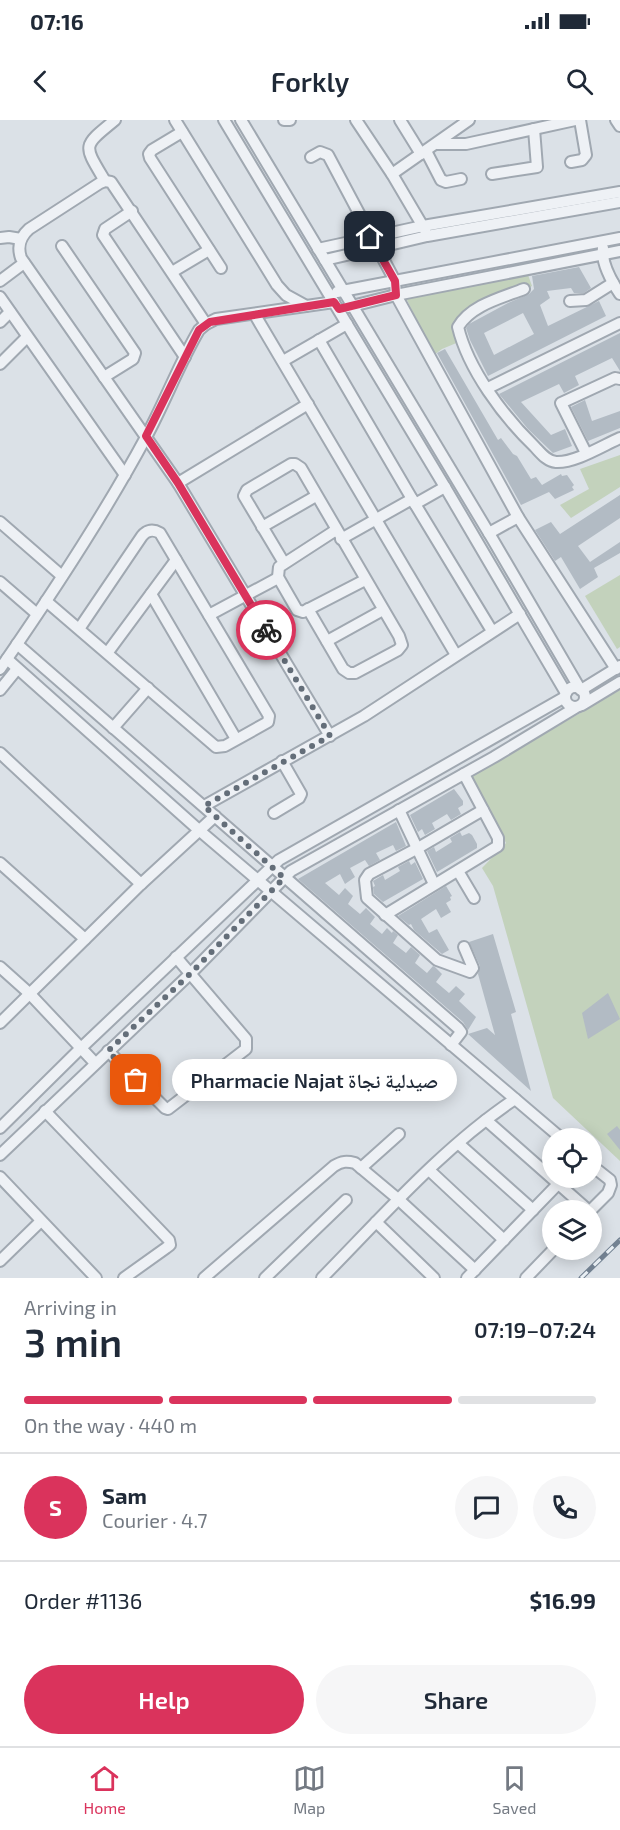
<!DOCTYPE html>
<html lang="en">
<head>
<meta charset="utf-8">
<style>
  :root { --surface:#fff; --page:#f6f6f7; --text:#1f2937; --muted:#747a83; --line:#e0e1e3; --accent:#da335c }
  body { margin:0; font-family:"Exo 2","Noto Naskh Arabic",sans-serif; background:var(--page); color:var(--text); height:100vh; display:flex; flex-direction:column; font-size:22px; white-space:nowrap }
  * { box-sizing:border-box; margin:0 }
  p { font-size:20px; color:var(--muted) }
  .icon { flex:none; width:33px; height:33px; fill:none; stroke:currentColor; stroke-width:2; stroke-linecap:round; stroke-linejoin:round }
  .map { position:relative; height:1158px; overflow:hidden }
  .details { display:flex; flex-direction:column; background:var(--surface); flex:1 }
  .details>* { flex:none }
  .buttons { position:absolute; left:542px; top:1008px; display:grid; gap:12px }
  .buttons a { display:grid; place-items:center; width:60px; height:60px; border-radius:50%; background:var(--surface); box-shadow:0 3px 15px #0003; font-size:30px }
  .pin { position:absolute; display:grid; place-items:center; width:51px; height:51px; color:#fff; margin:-26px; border-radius:12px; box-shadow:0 3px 9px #0006 }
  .courier { position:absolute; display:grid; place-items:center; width:60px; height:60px; margin:-30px; border:4px solid #da335c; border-radius:50%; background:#fff; color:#222; box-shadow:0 2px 8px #0007 }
  .bubble { position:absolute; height:42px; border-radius:21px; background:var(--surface); box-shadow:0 3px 15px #0003; font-size:20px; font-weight:600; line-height:42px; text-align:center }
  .overview em { font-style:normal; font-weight:600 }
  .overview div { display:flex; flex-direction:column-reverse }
  .overview { display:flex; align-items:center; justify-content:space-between; height:102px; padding:0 24px }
  h1 { font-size:39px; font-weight:600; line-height:45px }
  .bar { display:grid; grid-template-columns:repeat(4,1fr); gap:9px 6px; align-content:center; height:72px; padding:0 24px }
  .bar i { height:8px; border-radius:4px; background:var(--line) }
  .bar .current { background:var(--accent) }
  .bar p { grid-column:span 4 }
  .line { display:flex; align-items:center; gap:15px; padding:0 24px; border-top:2px solid var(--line) }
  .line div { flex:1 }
  .round { display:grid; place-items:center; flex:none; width:63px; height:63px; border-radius:32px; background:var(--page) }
  .button { display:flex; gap:12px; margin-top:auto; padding:12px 24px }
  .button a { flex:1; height:69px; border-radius:36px; background:var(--accent); color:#fff; font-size:24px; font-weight:600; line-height:69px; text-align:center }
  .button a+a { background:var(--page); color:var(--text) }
  .status { display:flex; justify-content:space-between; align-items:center; height:42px; padding:0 30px; background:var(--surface); direction:ltr }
  .status svg { height:16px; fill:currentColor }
  header { display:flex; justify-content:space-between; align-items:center; height:78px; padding:0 24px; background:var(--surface); font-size:27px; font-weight:600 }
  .tabs { display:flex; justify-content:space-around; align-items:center; height:84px; border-top:2px solid var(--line); background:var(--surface); font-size:16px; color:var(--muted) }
  .tabs a { display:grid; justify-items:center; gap:3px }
  .tabs .current { color:var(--accent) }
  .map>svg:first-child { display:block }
  .green { fill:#c3d2bc }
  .building { fill:#b2bbc4; fill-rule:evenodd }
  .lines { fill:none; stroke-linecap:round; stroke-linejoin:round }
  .minor-casing { stroke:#a0a8b1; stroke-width:14 }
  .minor { stroke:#eef1f5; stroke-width:10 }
  .rail-casing { stroke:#738292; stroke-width:5 }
  .rail { stroke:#eaf0f5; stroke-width:3; stroke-dasharray:9; stroke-linecap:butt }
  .done { stroke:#646e79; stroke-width:6; stroke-dasharray:0 10.8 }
  .route { stroke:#da335c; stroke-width:8 }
</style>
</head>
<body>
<div class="status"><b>07:16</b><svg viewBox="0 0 49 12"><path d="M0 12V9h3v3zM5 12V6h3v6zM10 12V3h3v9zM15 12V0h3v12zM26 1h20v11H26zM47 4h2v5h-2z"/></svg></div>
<header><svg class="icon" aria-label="back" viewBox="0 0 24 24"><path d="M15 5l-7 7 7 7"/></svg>Forkly<svg class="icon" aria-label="search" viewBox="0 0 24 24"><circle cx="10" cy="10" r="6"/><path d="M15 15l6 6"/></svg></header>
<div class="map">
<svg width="620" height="1158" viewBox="0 0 620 1158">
  <rect width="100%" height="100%" fill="#dbe1e7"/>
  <g class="green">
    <polygon points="527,152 532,166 464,203 466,219 442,229 434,235 405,176"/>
    <polygon points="620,335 620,367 571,398 560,385 589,369 580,349"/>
    <polygon points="620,455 620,527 617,529 585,476"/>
    <polygon points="620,570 620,1041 553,978 493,766 482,748 506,723 471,656"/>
  </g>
  <g class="building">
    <path d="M579 147 591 168 584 173H574L571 168 547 171 550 178 540 185 548 206 599 181 606 196 488 256 470 220 466 208 469 204 508 183 529 174 534 169 532 156ZM523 193 534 214 494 235 484 213Z"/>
    <polygon points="620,213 620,251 612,238 575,256 579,265 564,273 559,264 521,282 551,315 565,309 572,326 553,333 528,309 499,274"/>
    <polygon points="445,229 498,320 501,318 513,334 517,336 531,359 536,357 542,365 561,354 562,356 567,355 574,365 572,367 574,370 555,379 549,372 521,385 437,233"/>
    <polygon points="585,280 592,301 620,291 620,308 588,321 571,287"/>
    <polygon points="620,375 620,398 578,426 590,442 620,422 620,433 594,448 598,457 580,469 561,437 555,441 535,410 551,402 560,414"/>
    <polygon points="454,669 463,681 463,685 458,688 461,694 451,700 447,694 432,703 435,709 425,715 422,709 418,712 410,695"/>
    <polygon points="396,702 406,726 396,731 393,725 376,733 380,740 369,746 365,740 350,748 355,757 345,764 340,754 325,763 339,775 345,768 353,776 348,784 360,794 366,788 375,797 370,804 382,814 387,808 392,813 393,811 398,815 393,823 406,833 411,827 420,835 415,843 427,853 433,846 435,847 442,854 436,862 449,873 456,866 465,874 459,881 476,897 468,910 463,902 298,759"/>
    <polygon points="460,712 462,716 469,713 472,715 477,724 477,728 437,752 427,731 434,727 436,732 452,722 450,718"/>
    <polygon points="409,741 411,745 415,742 423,759 383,782 374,774 373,767 375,766 373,761 383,755 385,760 400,751 398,747"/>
    <polygon points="446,766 452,776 450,777 451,780 446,783 451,792 441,798 436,789 421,799 429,813 437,809 449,830 442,834 414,810 411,804 409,805 398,796"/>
    <polygon points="493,814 516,892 511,894 531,971 468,914 487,908 495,915 478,854 480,846 469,822"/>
    <polygon points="608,873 620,899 588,919 582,893"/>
    <polygon points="617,1006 620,1010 620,1030 607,1014"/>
  </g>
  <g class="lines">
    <g class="minor-casing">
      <g id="minor">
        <polyline points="175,0 277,165 286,175 306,186"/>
        <polyline points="224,0 445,367 566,573"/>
        <polyline points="241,0 493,420 580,569"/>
        <polyline points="284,0 290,0"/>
        <polyline points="356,0 392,54 425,110"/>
        <polyline points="400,0 421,34"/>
        <polyline points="616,0 620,6"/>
        <polyline points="182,12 152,30 149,34 150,38 221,148"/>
        <polyline points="437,24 466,24 575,0"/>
        <polyline points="426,31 441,60 446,62 461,59"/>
        <polyline points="311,37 320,32 328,35 395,161 396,175 518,397 616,549"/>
        <polyline points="571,42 582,40 586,35 580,0"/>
        <polyline points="392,54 469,0"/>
        <polyline points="492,54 537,47 534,9"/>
        <path d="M105 61C83 24 82 27 115 0"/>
        <polyline points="132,91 105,109 103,115 185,237"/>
        <polyline points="0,118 9,117 21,119"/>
        <polyline points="62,126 135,233 133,239 104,257"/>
        <path d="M603 128C601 143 612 162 620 174"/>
        <polyline points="318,129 423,106 620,72"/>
        <polyline points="325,140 427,116 620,82"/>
        <polyline points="172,152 209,130"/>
        <polyline points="0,161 24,143"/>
        <path d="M524 169C501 178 471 185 458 207 468 249 503 296 534 326 540 332 546 341 556 342 575 343 602 326 620 318"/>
        <polyline points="337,172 620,118"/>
        <polyline points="0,177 125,355"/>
        <polyline points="570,181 586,180 613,163"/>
        <polyline points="348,187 396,175 620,131"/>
        <polyline points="255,195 456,535"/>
        <polyline points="0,202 10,192"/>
        <path d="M206 204 111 62 105 61 100 63 29 109C20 117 17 126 21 138L178 363 330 616"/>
        <polyline points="319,220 415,384 492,511"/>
        <polyline points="283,241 347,204"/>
        <polyline points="0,244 27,217"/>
        <polyline points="488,268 620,203"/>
        <polyline points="586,333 561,283 615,258 620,259"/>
        <polyline points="178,363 308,284"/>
        <polyline points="415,384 445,367"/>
        <polyline points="0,402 62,456"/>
        <polyline points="262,407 316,376"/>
        <polyline points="336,410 279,447 278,457 297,490 303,492 365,460"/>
        <polyline points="489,413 518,397"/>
        <polyline points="341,419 412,379"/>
        <polyline points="284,443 244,376 247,370 291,344 295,344 301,348 399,516 402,525 398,530 355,553 349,553 343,549 308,489"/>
        <polyline points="0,462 37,494"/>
        <polyline points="151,474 236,619"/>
        <path d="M46 481 216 627 225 626 268 602 269 596 160 413C153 409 147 410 142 416L79 509"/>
        <polyline points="209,495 278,458"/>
        <polyline points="327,521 383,490"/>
        <polyline points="17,524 458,908 461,912 451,925"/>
        <polyline points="108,532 176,440"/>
        <polyline points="7,539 200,711 561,1018"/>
        <path d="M0 549C52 474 103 397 146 317 165 282 179 244 199 210L206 204 216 199 334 182"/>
        <circle cx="575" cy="577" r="10"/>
        <polyline points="0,570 17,549"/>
        <polyline points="581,570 620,546"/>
        <polyline points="582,585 620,562"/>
        <polyline points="113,608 148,568"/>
        <polyline points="0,633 141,764"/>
        <polyline points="204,686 364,596 520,494"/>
        <polyline points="399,690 434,764"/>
        <polyline points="274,693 299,678 301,674 282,641"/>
        <polyline points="0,743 85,819"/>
        <polyline points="458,751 474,778"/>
        <polyline points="385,795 498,726 498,718 464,654"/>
        <polyline points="464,827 473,848 470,852 437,840 367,778 365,760 369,754 418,728 483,690"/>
        <polyline points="0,847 29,873 95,943"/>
        <polyline points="0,903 141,764 215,696"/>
        <polyline points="108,931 165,988 168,989 246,929 246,919 176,837"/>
        <polyline points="45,991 169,1120 170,1125 166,1128 124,1158"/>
        <polyline points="486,1000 588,1090"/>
        <polyline points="0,1008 81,928 279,740 565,577"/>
        <polyline points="459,1024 533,1090"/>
        <polyline points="0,1035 190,854 291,751 494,637 575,588"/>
        <polyline points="361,1048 399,1014"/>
        <polyline points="429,1050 504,1120"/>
        <polyline points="0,1057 96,1158"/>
        <polyline points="591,1090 608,1073 611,1065 610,1060 591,1045"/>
        <polyline points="376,1102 434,1158"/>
        <polyline points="0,1141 41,1101"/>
        <path d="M204 1158 334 1046C342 1041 347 1041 355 1043L398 1079 475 1150"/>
        <polyline points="265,1158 346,1080"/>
        <path d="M322 1158C382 1097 443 1027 515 979"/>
        <polyline points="467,1158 558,1064"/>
        <polyline points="526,1158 553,1130"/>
      </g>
    </g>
    <use href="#minor" class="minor"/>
    <g class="rail-casing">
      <polyline id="rail" points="581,1158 620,1120"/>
    </g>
    <use href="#rail" class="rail"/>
  </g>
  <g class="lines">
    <polyline class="done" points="136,960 108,931 190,854 284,758 204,686 330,616 266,510"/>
    <polyline class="route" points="266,510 178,363 146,316 199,210 210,202 334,182 339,189 396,175 395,161 370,117"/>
  </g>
</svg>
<div class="buttons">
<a><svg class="icon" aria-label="locate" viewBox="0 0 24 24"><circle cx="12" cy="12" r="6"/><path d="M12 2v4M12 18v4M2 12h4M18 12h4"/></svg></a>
<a><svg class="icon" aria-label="layers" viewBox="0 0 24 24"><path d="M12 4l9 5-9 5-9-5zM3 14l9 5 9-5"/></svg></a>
</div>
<div class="pin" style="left:136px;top:960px;background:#ea580c"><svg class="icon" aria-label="bag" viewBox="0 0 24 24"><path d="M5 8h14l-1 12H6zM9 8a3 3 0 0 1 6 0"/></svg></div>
<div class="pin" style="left:370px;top:117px;background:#1f2937"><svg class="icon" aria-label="home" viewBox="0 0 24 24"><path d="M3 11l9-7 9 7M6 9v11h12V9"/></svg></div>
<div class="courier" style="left:266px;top:510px"><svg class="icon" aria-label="bike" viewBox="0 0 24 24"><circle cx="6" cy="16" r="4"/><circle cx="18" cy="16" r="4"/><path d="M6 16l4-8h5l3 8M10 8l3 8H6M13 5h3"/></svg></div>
<div class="bubble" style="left:172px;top:939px;width:285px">Pharmacie Najat صيدلية نجاة</div>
</div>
<section class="details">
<div class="overview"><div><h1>3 min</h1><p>Arriving in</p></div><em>07:19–07:24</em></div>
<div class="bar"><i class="current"></i><i class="current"></i><i class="current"></i><i></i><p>On the way · 440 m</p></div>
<div class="line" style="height:108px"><b class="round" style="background:var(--accent);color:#fff">S</b><div><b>Sam</b><p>Courier · 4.7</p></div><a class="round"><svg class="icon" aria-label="chat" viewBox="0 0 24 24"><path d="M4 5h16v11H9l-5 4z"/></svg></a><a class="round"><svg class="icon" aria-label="phone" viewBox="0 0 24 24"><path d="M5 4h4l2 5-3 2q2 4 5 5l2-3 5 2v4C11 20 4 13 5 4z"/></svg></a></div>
<div class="line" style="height:78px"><div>Order #1136</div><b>$16.99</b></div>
<div class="button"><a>Help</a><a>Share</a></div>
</section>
<nav class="tabs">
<a class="current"><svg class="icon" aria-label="home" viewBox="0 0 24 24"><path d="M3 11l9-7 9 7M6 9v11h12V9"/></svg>Home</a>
<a><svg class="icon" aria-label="map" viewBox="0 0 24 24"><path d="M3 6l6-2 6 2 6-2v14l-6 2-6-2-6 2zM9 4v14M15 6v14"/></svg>Map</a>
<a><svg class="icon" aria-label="saved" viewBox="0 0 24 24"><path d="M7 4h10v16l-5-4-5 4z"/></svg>Saved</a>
</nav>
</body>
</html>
